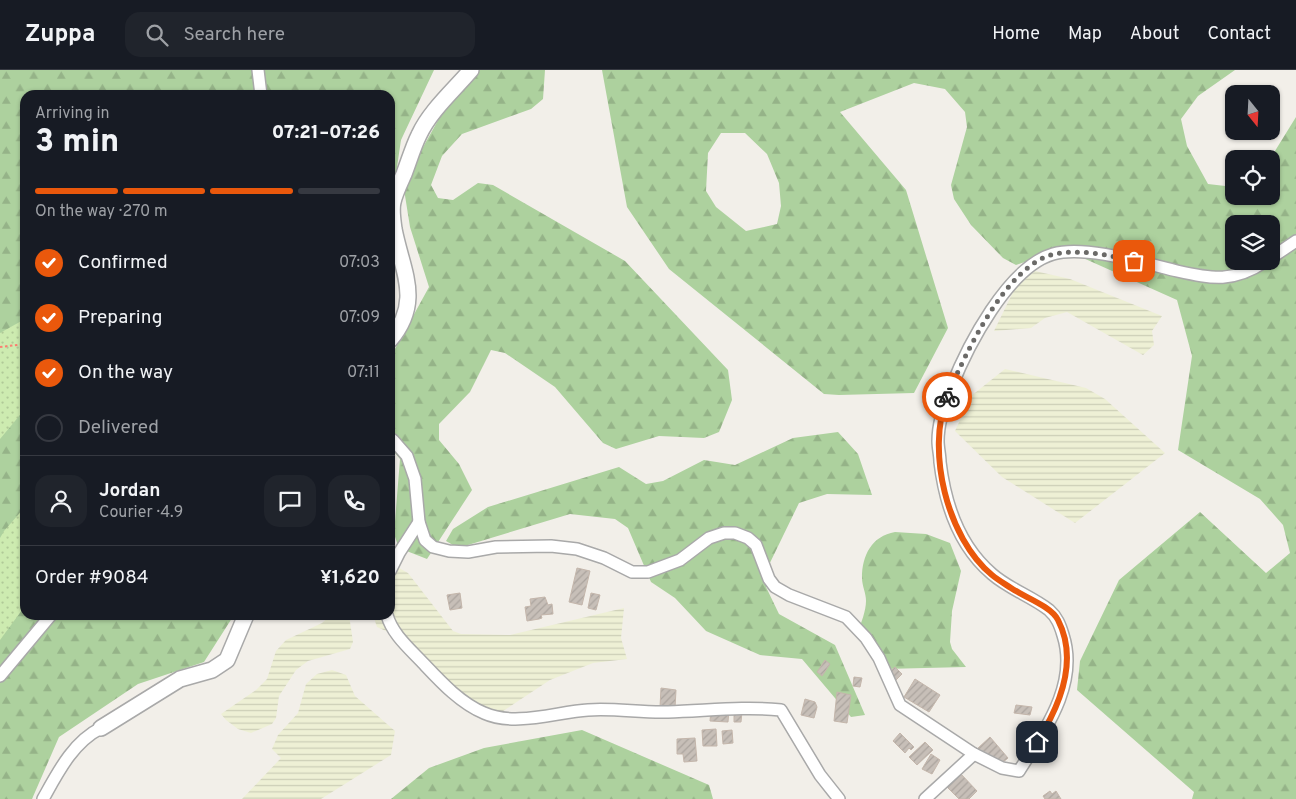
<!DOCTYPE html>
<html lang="en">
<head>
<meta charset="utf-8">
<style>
  :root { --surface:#171b24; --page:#20242c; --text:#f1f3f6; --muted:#9ea1a6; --line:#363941; --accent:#ea580c }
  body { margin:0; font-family:Overpass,sans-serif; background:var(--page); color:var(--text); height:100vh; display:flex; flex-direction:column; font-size:19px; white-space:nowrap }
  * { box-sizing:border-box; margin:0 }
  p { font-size:16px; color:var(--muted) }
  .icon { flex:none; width:28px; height:28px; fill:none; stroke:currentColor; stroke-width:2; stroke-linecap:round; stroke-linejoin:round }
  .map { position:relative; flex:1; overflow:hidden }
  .side { position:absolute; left:20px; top:20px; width:375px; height:530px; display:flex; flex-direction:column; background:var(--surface); border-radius:15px; box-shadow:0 1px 4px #0004 }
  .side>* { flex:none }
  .needle { width:32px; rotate:162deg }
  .fabs { position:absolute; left:1225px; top:15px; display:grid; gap:10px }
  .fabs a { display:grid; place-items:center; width:55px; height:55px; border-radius:10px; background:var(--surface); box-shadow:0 1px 4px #0004; font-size:25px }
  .pin { position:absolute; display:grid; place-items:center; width:42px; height:42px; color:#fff; margin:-21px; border-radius:10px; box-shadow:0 2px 8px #0006 }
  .courier { position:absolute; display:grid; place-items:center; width:50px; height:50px; margin:-25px; border:4px solid #ea580c; border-radius:50%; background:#fff; color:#222; box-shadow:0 1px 6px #0007 }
  .headline em { font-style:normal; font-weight:800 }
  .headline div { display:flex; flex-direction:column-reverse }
  .headline { display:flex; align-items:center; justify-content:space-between; height:85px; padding:0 15px }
  h1 { font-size:32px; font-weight:800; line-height:38px }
  .bar { display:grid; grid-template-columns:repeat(4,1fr); gap:8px 5px; align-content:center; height:60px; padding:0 15px }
  .bar i { height:6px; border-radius:4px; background:var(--line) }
  .bar .active { background:var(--accent) }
  .bar p { grid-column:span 4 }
  .line { display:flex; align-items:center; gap:12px; padding:0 15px; border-top:1px solid var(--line) }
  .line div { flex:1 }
  .round { display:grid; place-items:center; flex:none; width:52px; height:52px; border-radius:15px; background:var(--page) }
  ol { padding:0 15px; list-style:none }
  li { display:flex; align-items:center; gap:15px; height:55px }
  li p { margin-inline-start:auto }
  li .icon { padding:5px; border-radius:50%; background:var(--accent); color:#fff; stroke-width:4 }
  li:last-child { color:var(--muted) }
  li i { width:28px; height:28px; border:2px solid var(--line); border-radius:50% }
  header { display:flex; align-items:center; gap:30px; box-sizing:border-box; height:70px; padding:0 25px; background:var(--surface); border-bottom:1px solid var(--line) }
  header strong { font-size:24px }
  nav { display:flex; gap:28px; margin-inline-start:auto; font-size:18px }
  .search { width:350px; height:45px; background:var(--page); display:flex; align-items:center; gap:12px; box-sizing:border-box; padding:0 18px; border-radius:15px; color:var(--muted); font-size:19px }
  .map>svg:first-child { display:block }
  .farmland { fill:url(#farmland-rules) }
  .grass { fill:url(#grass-dots) }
  .forest { fill:url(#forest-firs); fill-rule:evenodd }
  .building { fill:url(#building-hatch); stroke:#c4b6ab }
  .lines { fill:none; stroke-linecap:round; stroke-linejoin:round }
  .minor-casing { stroke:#a9a9a9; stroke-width:14 }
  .tertiary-casing { stroke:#a9a9a9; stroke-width:18 }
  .path { stroke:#fa8072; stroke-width:2; stroke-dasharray:2.5 2.5; stroke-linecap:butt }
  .minor { stroke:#fff; stroke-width:11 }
  .tertiary { stroke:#fff; stroke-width:15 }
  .done { stroke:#6b6a68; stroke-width:5; stroke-dasharray:0 9 }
  .route { stroke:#ea580c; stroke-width:6 }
</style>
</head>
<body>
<header>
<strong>Zuppa</strong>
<div class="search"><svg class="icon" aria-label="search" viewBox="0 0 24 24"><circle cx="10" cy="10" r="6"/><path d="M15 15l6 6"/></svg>Search here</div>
<nav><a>Home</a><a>Map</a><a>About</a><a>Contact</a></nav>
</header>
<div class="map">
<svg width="1296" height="729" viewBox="0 0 1296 729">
  <defs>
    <pattern id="farmland-rules" width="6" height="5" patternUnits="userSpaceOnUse" patternTransform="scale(1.25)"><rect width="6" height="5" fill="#eef0d5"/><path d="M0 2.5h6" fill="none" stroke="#ccceb7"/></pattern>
    <pattern id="grass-dots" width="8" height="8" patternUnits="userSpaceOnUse" patternTransform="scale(1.25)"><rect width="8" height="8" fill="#cdebb0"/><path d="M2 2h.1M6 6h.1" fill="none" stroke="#b0c997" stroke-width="1.8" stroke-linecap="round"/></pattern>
    <pattern id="forest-firs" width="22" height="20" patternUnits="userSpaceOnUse" patternTransform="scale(1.25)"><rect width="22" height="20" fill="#add19e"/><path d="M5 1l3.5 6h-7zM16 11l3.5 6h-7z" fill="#95b388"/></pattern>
    <pattern id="building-hatch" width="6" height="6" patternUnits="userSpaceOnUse" patternTransform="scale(1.25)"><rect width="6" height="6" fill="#c7bfb8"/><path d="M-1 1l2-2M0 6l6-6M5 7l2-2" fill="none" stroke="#aba49e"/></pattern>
  </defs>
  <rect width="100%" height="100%" fill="#f2efe9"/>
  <g class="farmland">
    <polygon points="1035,201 1070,209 1162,246 1152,261 1154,275 1143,285 1067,242 1045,248 1031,258 994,261 1015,218"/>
    <polygon points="1005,299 1086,318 1105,329 1165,383 1075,453 1002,407 955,361 971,326"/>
    <polygon points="390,493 408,503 453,561 461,564 510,565 624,538 621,568 627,589 593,593 550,610 497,645 456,626 427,588 404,569 377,557 373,545 390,545"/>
    <polygon points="331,545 349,545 353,572 350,579 308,591 296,600 279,626 276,648 272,654 251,663 238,659 226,650 221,644 256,620 267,609 276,581 286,570 322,553"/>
    <polygon points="332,600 346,605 355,626 395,661 391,685 321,729 242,729 281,688 272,679 278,665 298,643 306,614 317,604"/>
  </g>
  <polygon class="grass" points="25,180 25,545 0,662 0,202"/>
  <g class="forest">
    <polygon points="0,0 434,0 401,70 390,144 390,25 25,25 25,249 0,263"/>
    <polygon points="468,0 545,0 543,29 531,39 462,64 442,86 431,115 438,128 453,130 478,113 493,115 625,191 728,300 732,330 719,362 704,368 659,366 616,379 603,373 555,317 505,283 491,280 470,322 439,354 439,370 459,394 472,420 427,489 399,478 394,464 400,389 390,377 390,288 429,217 410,157 403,113 465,2"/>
    <path d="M602 0H1235L1198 26 1181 49 1187 76 1208 114 1234 117V126H1271V89H1270L1296 47V729H1192L1194 722 1077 620 1080 591 1119 510 1200 442 1266 503 1290 483 1283 455 1260 429 1178 380 1192 286 1177 230 1063 179 1016 195 1003 188 971 155 954 129 951 115 967 57 965 42 945 19 914 13 840 42 906 120 948 258 914 323 839 325 824 324 669 199 627 137ZM721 63H745L767 84 779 113 781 136 777 154 746 161 716 137 706 121 708 83ZM1234 154H1271V191H1234Z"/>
    <polygon points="25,339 25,437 4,461 0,468 0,369"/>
    <polygon points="838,362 858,384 872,425 827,424 799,433 766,501 766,517 779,544 835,575 865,645 851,647 802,589 760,585 706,561 675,528 651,512 628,458 615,449 570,444 458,478 446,471 453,459 488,437 619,397 646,414 663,411 704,390 735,395 793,368"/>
    <path d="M895 462 926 464 950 473 961 501 952 541 950 572 952 579 966 597 884 599 858 562C861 553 866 541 866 531 866 523 862 516 862 508 862 485 872 466 895 462Z"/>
    <polygon points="25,536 25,545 234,545 204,592 138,614 59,667 32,729 0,729 0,570"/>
    <polygon points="582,660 709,715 713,729 391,729 429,698 484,678"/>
  </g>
  <g class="building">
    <polygon points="577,498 590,501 582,535 569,532"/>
    <polygon points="460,523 462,538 450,540 447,525"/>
    <polygon points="591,523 600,525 596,540 588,538"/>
    <polygon points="545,527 548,535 552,534 553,544 541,545 542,548 539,549 527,551 525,537 531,536 530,529"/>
    <polygon points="825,590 830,594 822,606 817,602"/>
    <polygon points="895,597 902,604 893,613 885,606"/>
    <polygon points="854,607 862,608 860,617 853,616"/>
    <polygon points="915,609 940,625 929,642 904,627"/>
    <polygon points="661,618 676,620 675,638 660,637"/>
    <polygon points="837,622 851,625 847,653 834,651"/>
    <polygon points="805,629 815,632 817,637 814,648 801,645"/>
    <polygon points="1016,635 1032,637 1030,645 1014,643"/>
    <polygon points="711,640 729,640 728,652 710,651"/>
    <polygon points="734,641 742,642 741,652 734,652"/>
    <polygon points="716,659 717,676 703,676 702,660"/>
    <polygon points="732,660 733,673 723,674 722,661"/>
    <polygon points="900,663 914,677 911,680 909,678 905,683 893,671"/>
    <polygon points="990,667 1008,688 995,699 977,679"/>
    <polygon points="695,668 697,691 684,692 683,684 677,684 677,669"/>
    <polygon points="925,672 933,680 917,695 909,687"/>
    <polygon points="931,684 940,690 932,704 922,699"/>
    <polygon points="960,703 977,721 969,729 959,729 946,716"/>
    <polygon points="1050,721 1052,724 1056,721 1061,729 1045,729 1043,726"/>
  </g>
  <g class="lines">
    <g class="minor-casing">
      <g id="minor">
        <polyline points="258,0 261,25"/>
        <polyline points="1271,188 1296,171"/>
        <path d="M390 370H393L407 386 415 409 419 452 425 470 433 477 449 481 468 482 496 477 551 476 577 479 604 488 632 502H648L680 490 709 468 724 463H735L748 468 756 475 769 509 775 517 789 525 846 547 866 568 879 588 900 635 974 684 1002 698 1019 701C1044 661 1079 615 1063 565 1060 555 1057 547 1049 540 1031 526 1009 519 992 504 959 476 945 434 940 392 940 385 938 378 938 371 938 353 944 335 951 318 967 277 1008 197 1053 184 1085 175 1144 193 1177 201 1213 209 1233 213 1266 191"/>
        <polyline points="390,501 399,483 419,452"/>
        <path d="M387 545C392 564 410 579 423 593 440 611 460 633 484 643 515 657 556 642 588 640 615 638 641 643 668 642 706 641 743 636 781 640L820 705 839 729"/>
        <polyline points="0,606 51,545"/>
        <path d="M43 729C58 702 73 672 101 658"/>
        <polyline points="925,729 974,684"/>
      </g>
    </g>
    <g class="tertiary-casing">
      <g id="tertiary">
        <path d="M390 270C423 231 402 201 394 159 393 151 391 140 393 132 395 123 400 113 404 104 409 91 413 77 419 65 430 41 454 20 471 0"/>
        <polyline points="101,658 180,609 212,600 227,590 246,545"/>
      </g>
    </g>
    <polyline class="path" points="0,277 25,274"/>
    <use href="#minor" class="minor"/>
    <use href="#tertiary" class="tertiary"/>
  </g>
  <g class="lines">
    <path class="done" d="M947 327C964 286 1007 193 1055 184 1080 179 1109 185 1134 191"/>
    <path class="route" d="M947 327C926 381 947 468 992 505 998 510 1005 514 1011 518 1024 527 1051 536 1058 550 1079 591 1060 636 1037 672"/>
  </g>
</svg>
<div class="fabs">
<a><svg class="needle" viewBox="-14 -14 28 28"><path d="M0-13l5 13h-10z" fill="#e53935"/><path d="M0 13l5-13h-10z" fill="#9ea1a6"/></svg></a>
<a><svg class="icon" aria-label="locate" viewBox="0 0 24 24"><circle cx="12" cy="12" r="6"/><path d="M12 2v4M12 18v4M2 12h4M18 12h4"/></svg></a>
<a><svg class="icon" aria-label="layers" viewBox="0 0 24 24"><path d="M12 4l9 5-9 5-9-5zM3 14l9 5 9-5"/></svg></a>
</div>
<div class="pin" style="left:1134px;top:191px;background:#ea580c"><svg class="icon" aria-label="bag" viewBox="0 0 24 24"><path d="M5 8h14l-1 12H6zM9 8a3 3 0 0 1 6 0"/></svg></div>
<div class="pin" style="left:1037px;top:672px;background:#1f2937"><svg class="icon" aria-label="home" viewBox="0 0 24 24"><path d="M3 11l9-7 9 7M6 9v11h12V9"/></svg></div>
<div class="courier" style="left:947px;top:327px"><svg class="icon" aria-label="bike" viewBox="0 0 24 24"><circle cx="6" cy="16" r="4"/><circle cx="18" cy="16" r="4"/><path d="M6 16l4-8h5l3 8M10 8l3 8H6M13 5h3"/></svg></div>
<section class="side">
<div class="headline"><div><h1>3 min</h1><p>Arriving in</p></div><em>07:21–07:26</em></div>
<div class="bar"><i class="active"></i><i class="active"></i><i class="active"></i><i></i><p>On the way · 270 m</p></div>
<ol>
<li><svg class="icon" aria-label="check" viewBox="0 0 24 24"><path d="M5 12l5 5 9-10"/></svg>Confirmed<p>07:03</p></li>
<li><svg class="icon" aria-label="check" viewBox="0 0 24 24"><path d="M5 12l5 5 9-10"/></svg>Preparing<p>07:09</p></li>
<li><svg class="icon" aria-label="check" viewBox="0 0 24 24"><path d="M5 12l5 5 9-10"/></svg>On the way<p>07:11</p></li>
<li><i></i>Delivered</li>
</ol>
<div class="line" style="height:90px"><a class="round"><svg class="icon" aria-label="person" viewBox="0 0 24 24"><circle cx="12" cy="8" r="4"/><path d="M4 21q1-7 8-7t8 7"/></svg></a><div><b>Jordan</b><p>Courier · 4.9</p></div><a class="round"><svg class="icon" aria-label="chat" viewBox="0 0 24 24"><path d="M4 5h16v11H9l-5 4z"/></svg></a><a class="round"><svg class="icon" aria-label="phone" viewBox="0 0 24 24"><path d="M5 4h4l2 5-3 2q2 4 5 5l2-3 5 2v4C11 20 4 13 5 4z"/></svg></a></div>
<div class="line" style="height:65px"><div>Order #9084</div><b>¥1,620</b></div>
</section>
</div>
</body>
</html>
